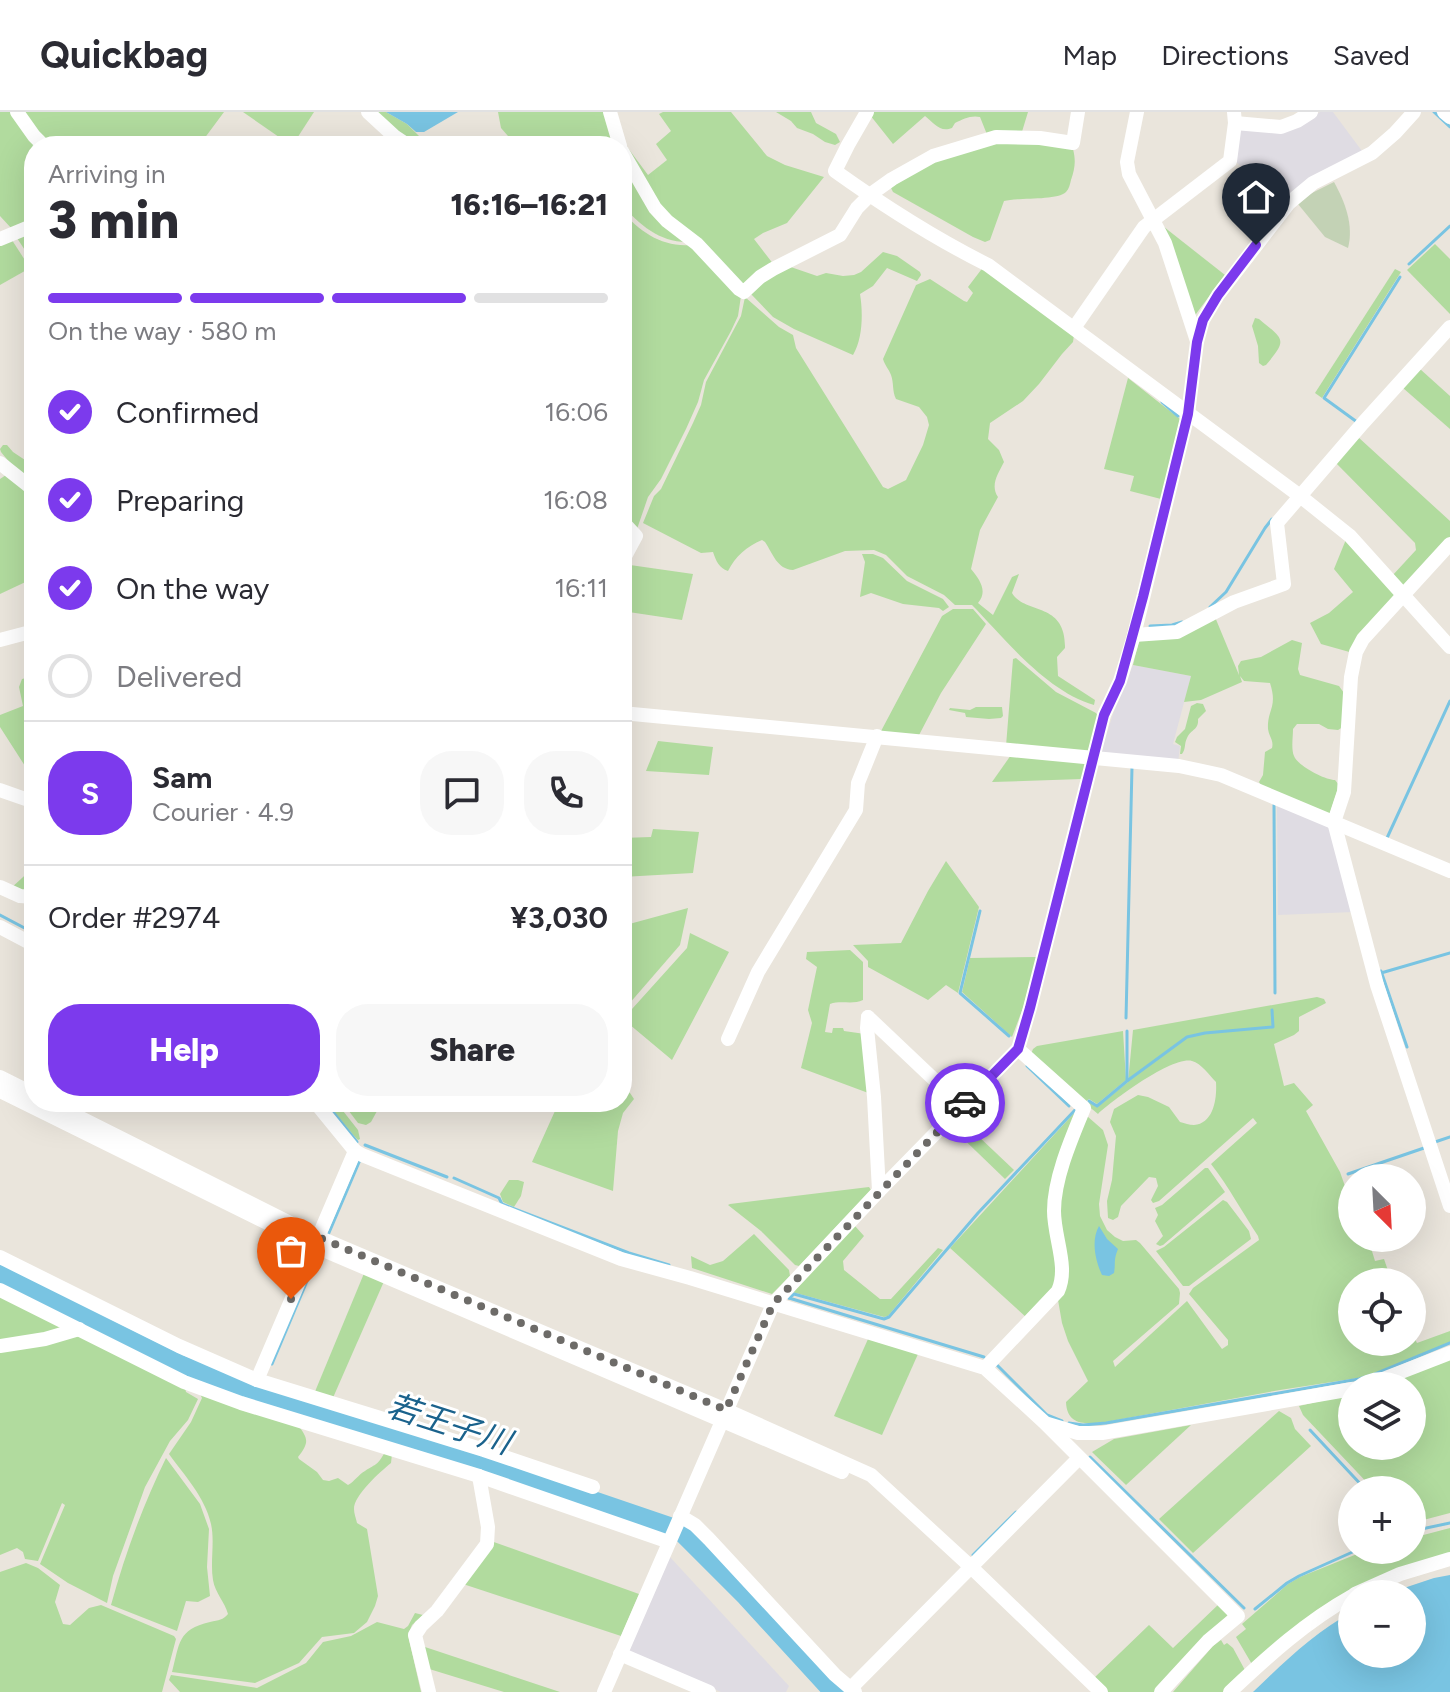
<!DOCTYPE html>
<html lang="en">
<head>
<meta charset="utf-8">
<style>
  :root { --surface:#fff; --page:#f7f7f7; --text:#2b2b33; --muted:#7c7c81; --line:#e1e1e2; --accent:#7c3aed }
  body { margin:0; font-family:Figtree,"Noto Sans JP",sans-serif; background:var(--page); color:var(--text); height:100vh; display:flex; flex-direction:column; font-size:30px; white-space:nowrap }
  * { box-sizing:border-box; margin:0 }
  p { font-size:26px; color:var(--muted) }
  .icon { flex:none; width:44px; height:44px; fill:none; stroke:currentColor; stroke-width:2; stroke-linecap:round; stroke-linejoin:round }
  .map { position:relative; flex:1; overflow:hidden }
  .panel { position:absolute; left:24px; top:24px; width:608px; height:976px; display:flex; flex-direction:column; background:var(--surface); border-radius:32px; box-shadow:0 8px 32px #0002 }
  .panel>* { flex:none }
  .needle { width:52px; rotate:156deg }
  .tools { position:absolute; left:1338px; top:1052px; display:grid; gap:16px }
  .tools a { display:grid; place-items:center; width:88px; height:88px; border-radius:50%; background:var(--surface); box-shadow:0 8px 32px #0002; font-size:40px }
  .pin { position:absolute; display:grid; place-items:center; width:68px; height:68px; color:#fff; margin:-82px -34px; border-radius:50% 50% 50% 0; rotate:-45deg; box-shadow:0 0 8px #0007 }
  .pin .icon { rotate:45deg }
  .courier { position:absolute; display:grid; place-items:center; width:80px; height:80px; margin:-40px; border:6px solid #7c3aed; border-radius:50%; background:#fff; color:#222; box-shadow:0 2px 10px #0007 }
  .overview em { font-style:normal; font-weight:800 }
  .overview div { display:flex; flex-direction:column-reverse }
  .overview { display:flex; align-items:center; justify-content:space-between; height:136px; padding:0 24px }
  h1 { font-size:52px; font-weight:800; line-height:60px }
  .bar { display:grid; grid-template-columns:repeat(4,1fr); gap:12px 8px; align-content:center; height:96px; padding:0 24px }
  .bar i { height:10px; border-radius:6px; background:var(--line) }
  .bar .on { background:var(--accent) }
  .bar p { grid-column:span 4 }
  .line { display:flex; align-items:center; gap:20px; padding:0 24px; border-top:2px solid var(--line) }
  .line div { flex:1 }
  .round { display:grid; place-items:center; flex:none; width:84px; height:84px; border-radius:32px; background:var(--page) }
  ol { padding:0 24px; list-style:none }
  li { display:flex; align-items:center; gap:24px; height:88px }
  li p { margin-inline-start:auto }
  li .icon { padding:8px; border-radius:50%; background:var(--accent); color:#fff; stroke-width:4 }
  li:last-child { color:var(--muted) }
  li i { width:44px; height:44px; border:4px solid var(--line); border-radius:50% }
  .action { display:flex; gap:16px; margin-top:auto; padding:16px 24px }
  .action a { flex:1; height:92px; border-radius:32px; background:var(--accent); color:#fff; font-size:32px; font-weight:800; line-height:92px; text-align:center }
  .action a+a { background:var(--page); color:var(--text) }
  header { display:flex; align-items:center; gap:48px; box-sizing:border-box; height:112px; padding:0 40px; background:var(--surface); border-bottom:2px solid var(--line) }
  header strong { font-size:38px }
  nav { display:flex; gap:44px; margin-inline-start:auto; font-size:28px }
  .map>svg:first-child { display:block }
  .industrial { fill:#dfdce3 }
  .green { fill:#b1db9e }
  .cemetery { fill:#c3d2b5 }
  .water { fill:#79c4e2 }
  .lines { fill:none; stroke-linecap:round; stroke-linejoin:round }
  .stream { stroke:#79c4e2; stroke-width:3 }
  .river { stroke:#79c4e2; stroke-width:20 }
  .minor { stroke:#fff; stroke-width:14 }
  .done { stroke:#6d6b68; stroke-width:8; stroke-dasharray:0 14.4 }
  .route { stroke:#7c3aed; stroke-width:10 }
  .labels { text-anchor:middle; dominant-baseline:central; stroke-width:6; stroke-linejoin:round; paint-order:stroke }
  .water-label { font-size:32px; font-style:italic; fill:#1a628c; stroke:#fff }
</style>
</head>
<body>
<header>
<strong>Quickbag</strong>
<nav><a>Map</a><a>Directions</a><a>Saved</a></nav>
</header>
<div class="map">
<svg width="1450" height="1580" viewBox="0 0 1450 1580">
  <rect width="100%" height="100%" fill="#eae5dc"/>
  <g class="industrial">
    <polygon points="1320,0 1333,0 1362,39 1282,91 1234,48 1238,15 1297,15"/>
    <polygon points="1133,553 1191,564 1173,632 1180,634 1178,651 1101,640 1113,602"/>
    <polygon points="1277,692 1332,714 1354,800 1278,803"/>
    <polygon points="670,1445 789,1574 786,1580 721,1580 628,1541"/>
  </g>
  <g class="green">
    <polygon points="0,0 12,0 38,34 34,34 34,82 32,84 34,110 12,117 0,104"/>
    <polygon points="23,0 224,0 201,31 200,34 53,34 33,15"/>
    <polygon points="243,0 314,0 292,34"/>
    <polygon points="372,0 386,0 407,12 419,24 416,29 409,31"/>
    <polygon points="498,0 607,0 617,34 517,34 501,16"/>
    <polygon points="663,0 731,0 767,44 785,53 824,65 787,111 763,121 754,127 774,153 745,175 659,97 619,24 648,63 667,48 656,32 671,19 659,2"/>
    <polygon points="776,0 811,0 816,11 836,22 840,30 835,33 825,30 813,22 797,16 791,9"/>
    <path d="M872 0H1028L1021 23 988 25 980 5C971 3 963 7 955 11L952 16C940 21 934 11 925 4L893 32 870 3Z"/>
    <path d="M996 29 1038 30 1073 37C1076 49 1075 56 1071 68 1070 72 1069 77 1066 80 1057 89 1019 85 1004 89L990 128 985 130 973 125 893 80 891 76 893 71 934 47Z"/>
    <path d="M622 46 689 130C660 131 640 113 622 93Z"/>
    <path d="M622 99C640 120 662 135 690 133L741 184 738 204 731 219 704 268 698 290 686 317 661 367 648 385 637 417 622 406Z"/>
    <polygon points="1159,111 1225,163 1193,206"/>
    <polygon points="34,115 34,152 15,123"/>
    <polygon points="10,125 30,156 0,173 0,130"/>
    <polygon points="1435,132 1450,147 1450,202 1407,158"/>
    <path d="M883 140 897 144 920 160 921 163 917 169 887 156 873 174 860 182C863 200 863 227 853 243L794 217 773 205 751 182 758 168 785 153 817 164 826 161 843 164 854 163 861 160Z"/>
    <path d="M984 154 1074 223 1073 230 1062 242 1039 272 1023 289 990 311 988 327 999 338 1004 350C998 362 990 373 998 385L980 418 971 457C980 468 988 479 978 491L993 503 1012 465 1019 462 1012 481C1025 503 1066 489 1065 536L1057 545 1058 564 1095 588 1094 593C1046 579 1006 528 972 493H955L944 483 907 464 886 443 874 438 845 439 793 458C777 457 773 442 765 430L762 428C747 434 735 445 728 459 719 456 716 449 713 440L701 441 643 411 654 384 661 377 693 311 701 293 706 270 741 204 745 185 779 215 793 223 796 236 883 375 888 377 906 368 923 333 929 313 927 305 919 295 896 287C892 279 894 271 891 263 889 257 885 254 883 247L916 173 930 167 964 189 967 190 973 181 968 175Z"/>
    <polygon points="1395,157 1401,160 1322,286 1315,281"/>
    <path d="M1255 206 1259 207C1284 228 1288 227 1266 253L1263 254 1259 251 1258 234 1252 214Z"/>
    <polygon points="1420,257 1450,284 1450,317 1403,276"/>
    <polygon points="1128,266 1180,307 1161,387 1130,379 1134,364 1104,357"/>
    <polygon points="1358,325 1450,409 1450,428 1403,478 1392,464 1416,438 1415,431 1335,350"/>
    <path d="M3 333H7L13 340 34 354V366C20 363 10 351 1 340L0 337Z"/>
    <polygon points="9,361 34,381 34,466 0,482 0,367"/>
    <polygon points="1347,425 1395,483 1353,541 1321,532 1310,511 1329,501 1353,480 1334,457"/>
    <polygon points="862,442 873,442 883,446 907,469 943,487 949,495 943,499 939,496 903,492 871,481 860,485 865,450"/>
    <polygon points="623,452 693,462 682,508 622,499"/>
    <polygon points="953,497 973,497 986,512 941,581 918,625 880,621 942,504"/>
    <path d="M1215 505 1239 563 1238 554 1241 549 1261 545 1292 528 1302 531 1298 557 1300 563 1339 574 1344 581 1343 615 1338 618 1328 617 1319 612H1297L1293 617C1293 625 1291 637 1294 644 1298 654 1325 668 1335 668L1339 673 1329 704 1262 675 1259 670 1263 663 1265 640 1272 636C1274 628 1269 625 1268 617 1267 597 1278 596 1270 571L1244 569 1240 564 1242 570 1201 588 1184 590 1191 564 1133 553 1139 529Z"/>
    <polygon points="1016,546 1056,580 1096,601 1098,604 1088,639 1006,634 1013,547"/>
    <polygon points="34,564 34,668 0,615 0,603 23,594 19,575 22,567"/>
    <path d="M1197 591 1203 592 1206 599 1198 607C1199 618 1191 617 1187 626 1184 632 1186 637 1182 642H1180L1181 634 1175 630 1177 625 1185 617 1191 594Z"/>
    <polygon points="976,595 1002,595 1003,604 1001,606 989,607 966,605 965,601 949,598 950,596 970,598"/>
    <polygon points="658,629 713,635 709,663 646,659"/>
    <polygon points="1011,643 1082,649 1086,653 1082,667 992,670"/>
    <polygon points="653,717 699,720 693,761 622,765 622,726 651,725"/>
    <polygon points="946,749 979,795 958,881 946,873 928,888 868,855 868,849 853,833 901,831 928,779"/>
    <polygon points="34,755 34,783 10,777"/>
    <polygon points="688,796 680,833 622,900 622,814"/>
    <polygon points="690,821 729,840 672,948 623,907 687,836"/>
    <path d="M850 838 863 850V888C853 893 841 888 830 892L825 920 832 921 833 916H843L844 919 865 922 871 982 801 956 812 911 808 898 817 855 806 847 807 840Z"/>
    <polygon points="1037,845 1023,896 1012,925 962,880 970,846"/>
    <path d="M1317 885 1324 887 1326 891 1299 905V919L1294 923 1274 932 1284 974 1294 971 1313 993 1306 999 1340 1060 1352 1094V1126H1368L1375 1149 1384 1147 1392 1170H1352V1230H1412V1221L1417 1231 1450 1219V1230L1375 1261 1358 1266 1280 1278 1106 1310C1088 1312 1067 1315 1066 1290L1088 1269 1068 1229 1062 1211 1058 1188 1057 1096 1067 1050 1087 1004 1103 1018 1108 1033 1099 1092 1100 1104 1107 1118 1115 1125 1123 1129 1136 1128 1140 1131 1179 1177 1180 1181 1179 1192 1113 1249 1115 1255 1187 1189 1222 1237 1228 1233V1228L1189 1182 1193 1176 1259 1128 1258 1124C1242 1100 1229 1075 1211 1052L1257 1011 1253 1006 1159 1089 1153 1091 1151 1088 1158 1074 1156 1066 1149 1065 1121 1094 1118 1105 1113 1108 1108 1106 1107 1089 1112 1068 1116 1024 1110 1010 1114 997 1138 983 1148 985 1169 995 1180 1010C1185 1011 1189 1013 1194 1013 1214 1011 1217 986 1216 970 1210 964 1201 951 1192 949 1172 944 1113 988 1098 1002L1086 992 1089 990 1097 995 1128 970 1133 918Z"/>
    <polygon points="1123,919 1126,968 1097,992 1089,987 1084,991 1031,942 1033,937 1037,934"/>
    <polygon points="622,969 634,987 623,1001 618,1019 613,1079 532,1050 559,990 622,990"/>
    <polygon points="326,990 336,990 358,1018 360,1027 358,1028 355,1025"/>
    <polygon points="342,990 382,990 371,1010 366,1013 358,1011"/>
    <polygon points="1075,1000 1055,1067 1059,1169 1027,1206 950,1136"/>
    <polygon points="958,1005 1014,1058 1005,1067 950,1014"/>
    <polygon points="1205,1056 1208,1056 1225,1080 1163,1133 1160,1134 1156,1132 1163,1124 1155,1109 1158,1103 1155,1096 1162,1093"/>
    <polygon points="509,1068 518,1068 524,1070 521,1084 514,1095 503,1090 500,1082"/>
    <polygon points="869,1075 871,1078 799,1154 795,1153 761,1119 728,1093 730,1092"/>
    <polygon points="1223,1088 1227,1090 1249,1119 1251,1127 1189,1174 1183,1174 1156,1139 1164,1135"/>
    <polygon points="855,1114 864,1124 843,1149 844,1158 880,1187 891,1187 938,1136 943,1138 888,1204 884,1205 792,1180"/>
    <polygon points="754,1122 789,1158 790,1164 772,1182 692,1156 691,1144 710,1153 723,1149"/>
    <polygon points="365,1159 385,1167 332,1288 314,1282"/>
    <polygon points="0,1183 66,1217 0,1231"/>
    <polygon points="74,1224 83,1225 185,1276 186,1280 198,1287 188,1308 170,1329 145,1375 113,1464 107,1491 68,1471 40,1452 65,1393 62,1391 38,1449 25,1447 23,1440 17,1436 0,1443 0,1239"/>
    <polygon points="868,1227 918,1242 882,1323 834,1304"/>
    <polygon points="1450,1246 1450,1401 1412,1411 1412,1378 1374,1378 1303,1303 1299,1294 1352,1282 1352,1334 1412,1334 1412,1274 1382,1274"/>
    <path d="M200 1282 297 1312C308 1326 310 1330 298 1345L299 1347 317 1360 323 1368 329 1369 338 1366 348 1373C355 1369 358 1363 365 1359 377 1351 377 1354 385 1340L392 1342 391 1351C380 1360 354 1383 354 1397 354 1402 356 1406 357 1411L367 1417 378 1484 375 1494 367 1510 354 1521 322 1525 299 1551 255 1571 172 1560C180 1531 177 1518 210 1510 219 1508 223 1508 228 1502 225 1490 215 1481 213 1468 210 1450 215 1430 211 1412 205 1385 184 1363 169 1342L191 1310 202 1286Z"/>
    <polygon points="1279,1299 1291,1306 1295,1317 1311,1334 1193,1441 1159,1407"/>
    <polygon points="1191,1313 1126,1373 1092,1340 1114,1327"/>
    <path d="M166 1346 200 1392 209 1417 207 1455 210 1484 198 1490 186 1489 177 1519 111 1493C125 1442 143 1393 166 1346Z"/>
    <polygon points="1450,1416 1450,1443 1399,1458 1253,1554 1236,1525 1246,1517 1242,1512 1288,1472 1300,1465 1367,1438 1412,1438 1412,1426"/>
    <polygon points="491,1429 639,1482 621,1524 463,1472"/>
    <polygon points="26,1451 38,1456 60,1473 55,1490 63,1512 70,1513 89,1496 101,1493 174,1524 176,1527 162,1580 0,1580 0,1460"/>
    <polygon points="1221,1490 1231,1500 1155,1580 1106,1580 1093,1567 1149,1513 1173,1536"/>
    <polygon points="415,1501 423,1503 412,1513 408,1523 421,1580 180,1580 169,1568 171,1563 257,1576 306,1551 323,1530 351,1524 377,1510 404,1517 408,1514"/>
    <polygon points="1221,1528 1224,1533 1227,1531 1233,1536 1246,1560 1225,1580 1173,1580 1213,1534"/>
    <polygon points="419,1533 560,1580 504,1580 426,1556"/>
  </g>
  <path class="cemetery" d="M1334 70C1345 90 1354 113 1348 136L1325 125 1298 92 1304 85Z"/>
  <g class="water">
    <polygon points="386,0 458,0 424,20 416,20 407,12"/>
    <path d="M1099 1114 1107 1127 1118 1137C1113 1149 1116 1151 1114 1161L1109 1164 1102 1163C1095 1148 1091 1128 1099 1114Z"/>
    <path d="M1450 1463V1580H1253C1283 1551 1315 1520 1352 1500V1542H1412V1482H1386L1434 1466Z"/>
  </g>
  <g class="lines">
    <g class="stream">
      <polyline points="1434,0 1450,15"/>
      <polyline points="1409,152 1450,114"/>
      <polyline points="1162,290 1178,304"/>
      <polyline points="1356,311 1357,310 1324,286 1400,165"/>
      <polyline points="1210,495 1226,480 1265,416 1272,407"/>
      <polyline points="1150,514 1172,513 1182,510"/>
      <polyline points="1274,693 1275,881"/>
      <polyline points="1387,726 1450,589"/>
      <polyline points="980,799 960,881 1009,924"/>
      <polyline points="0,803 34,821"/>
      <polyline points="1381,859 1407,935"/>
      <polyline points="1381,861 1450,841"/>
      <polyline points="1126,906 1132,655"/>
      <polyline points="1127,919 1127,968"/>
      <polyline points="1027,954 1069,994"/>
      <polyline points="1089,989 1097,994 1127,969 1187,925 1205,921 1273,915 1272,898"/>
      <polyline points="325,990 357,1030"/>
      <polyline points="1435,1030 1450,1025"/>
      <polyline points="365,1033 447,1065"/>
      <polyline points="1348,1062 1424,1036"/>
      <polyline points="454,1066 499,1086 502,1092 629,1141 669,1153"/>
      <polyline points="328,1123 360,1048"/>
      <polyline points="789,1186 794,1182 884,1207 889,1205 978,1101 1075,998"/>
      <polyline points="789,1186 984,1245"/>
      <polyline points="88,1215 97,1211"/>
      <polyline points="272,1252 318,1143"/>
      <polyline points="997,1253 1047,1303 1062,1309"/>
      <polyline points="1069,1311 1083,1313 1106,1311 1359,1267 1375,1262 1450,1231"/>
      <polyline points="1310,1318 1366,1378"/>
      <polyline points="1090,1345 1244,1496"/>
      <polyline points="479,1356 481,1351"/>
      <polyline points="1412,1419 1450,1411"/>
      <polyline points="973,1443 1016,1400"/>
      <polyline points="1255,1497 1287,1471 1299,1464 1357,1438"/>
    </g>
    <polyline class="river" points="0,1163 178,1252 247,1278 481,1351 681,1419 746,1484 834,1580"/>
    <g class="minor">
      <polyline points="17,0 34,24 44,34"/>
      <polyline points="368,0 394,24 409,34"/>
      <polyline points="610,0 620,34"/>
      <path d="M867 0 848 33 835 59C884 94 934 126 988 153L1300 384 1350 424 1450 535"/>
      <polyline points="1137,0 1127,50 1129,62 1165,131 1197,229"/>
      <polyline points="1444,0 1450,5"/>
      <polyline points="1235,11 1281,15 1297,9 1311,0"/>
      <polyline points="622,39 655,96 667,109 697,132 739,177 744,180 760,165 773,157 840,123 857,96 871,82 892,67 933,44 996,25 1040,26 1073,31 1078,0"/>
      <polyline points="0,127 34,113"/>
      <polyline points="1074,216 1144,115 1230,49 1235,11 1234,0"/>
      <polyline points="0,351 34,378"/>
      <polyline points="622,409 636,424 622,450"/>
      <polyline points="1450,432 1363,527 1356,540 1351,565 1344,680 1334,710 1377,873 1450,1094"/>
      <polyline points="1134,523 1177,520 1234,490 1284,472 1277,411 1363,311 1450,215"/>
      <polyline points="0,528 34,519"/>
      <polyline points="622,601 1179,654 1221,663 1450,759"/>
      <polyline points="0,678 34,690"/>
      <polyline points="0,775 20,784 34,785"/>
      <polyline points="0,815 34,833"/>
      <polyline points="868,905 867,916 874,985 879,1079"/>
      <polyline points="868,905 962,994"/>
      <polyline points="728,927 758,860 856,698 858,671 877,624"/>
      <polyline points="0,965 34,982"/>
      <polyline points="0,979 314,1134 842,1360"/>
      <polyline points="49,990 318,1125 726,1298 871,1363 971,1455 1101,1580"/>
      <polyline points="315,990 355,1039 362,1043 621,1147 690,1166 985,1256 1044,1310 1238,1504 1208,1529 1161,1580"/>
      <polyline points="0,1145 179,1234 257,1268 484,1338 593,1375"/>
      <polyline points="0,1178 184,1270 241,1291 479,1364 669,1430"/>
      <polyline points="0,1234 45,1227 79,1217"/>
      <path d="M985 1256 1058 1179C1069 1155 1054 1126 1054 1099 1054 1066 1072 1025 1084 996L1018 937"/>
      <polyline points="257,1268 355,1039"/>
      <polyline points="1365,1274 1450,1241"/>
      <polyline points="1048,1312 1078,1321 1102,1321 1352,1277"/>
      <polyline points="680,1404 695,1413 709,1427 835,1563 855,1580"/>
      <polyline points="1355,1482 1400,1462 1450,1447"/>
      <polyline points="620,1542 709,1580"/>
      <polyline points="851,1576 1079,1346"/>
      <polyline points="429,1580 415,1523 421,1514 437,1499 487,1432 488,1415 479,1364"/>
      <polyline points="604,1580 773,1192 879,1079 1018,937 1030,896 1104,603 1120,569 1134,523 1188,302 1197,230 1203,208 1218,183 1289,91 1313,71 1372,41 1395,21 1414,0"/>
      <path d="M1230 1580C1268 1544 1307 1509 1352 1484"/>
    </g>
  </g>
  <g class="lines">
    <polyline class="done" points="291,1187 318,1125 726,1298 773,1192 965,991"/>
    <polyline class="route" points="965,991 1018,937 1030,896 1104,603 1120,569 1143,485 1188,302 1197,230 1203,208 1218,183 1256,133"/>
  </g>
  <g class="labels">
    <g class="water-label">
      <text transform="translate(449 1312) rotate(18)">若王子川</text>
    </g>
  </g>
</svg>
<div class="tools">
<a><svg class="needle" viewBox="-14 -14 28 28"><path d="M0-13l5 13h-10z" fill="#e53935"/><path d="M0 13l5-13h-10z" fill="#7c7c81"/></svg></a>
<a><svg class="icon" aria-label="locate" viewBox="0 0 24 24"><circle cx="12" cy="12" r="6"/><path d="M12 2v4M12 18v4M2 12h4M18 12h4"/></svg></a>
<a><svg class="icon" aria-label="layers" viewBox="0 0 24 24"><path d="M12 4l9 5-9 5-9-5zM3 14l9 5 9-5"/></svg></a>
<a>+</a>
<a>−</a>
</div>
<div class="pin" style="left:291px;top:1187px;background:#ea580c"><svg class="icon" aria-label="bag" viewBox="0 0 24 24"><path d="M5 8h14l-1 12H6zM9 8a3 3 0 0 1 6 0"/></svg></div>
<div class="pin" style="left:1256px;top:133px;background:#1f2937"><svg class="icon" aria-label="home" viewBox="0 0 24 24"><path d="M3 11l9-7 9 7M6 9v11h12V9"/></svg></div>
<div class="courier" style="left:965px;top:991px"><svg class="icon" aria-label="car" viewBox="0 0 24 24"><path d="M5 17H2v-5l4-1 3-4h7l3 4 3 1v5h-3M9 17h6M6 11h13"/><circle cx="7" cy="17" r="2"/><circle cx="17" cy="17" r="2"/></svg></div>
<section class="panel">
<div class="overview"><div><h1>3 min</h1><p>Arriving in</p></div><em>16:16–16:21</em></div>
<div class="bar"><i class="on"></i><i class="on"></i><i class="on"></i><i></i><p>On the way · 580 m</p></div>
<ol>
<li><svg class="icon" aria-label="check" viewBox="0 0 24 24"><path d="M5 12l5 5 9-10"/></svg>Confirmed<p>16:06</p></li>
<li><svg class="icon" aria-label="check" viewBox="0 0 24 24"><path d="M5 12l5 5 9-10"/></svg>Preparing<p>16:08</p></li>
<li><svg class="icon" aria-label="check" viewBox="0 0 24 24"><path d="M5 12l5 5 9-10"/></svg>On the way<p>16:11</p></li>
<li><i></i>Delivered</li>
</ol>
<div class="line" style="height:144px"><b class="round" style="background:var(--accent);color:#fff">S</b><div><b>Sam</b><p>Courier · 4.9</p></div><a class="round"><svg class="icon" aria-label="chat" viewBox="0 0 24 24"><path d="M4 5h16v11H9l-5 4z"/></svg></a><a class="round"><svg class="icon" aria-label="phone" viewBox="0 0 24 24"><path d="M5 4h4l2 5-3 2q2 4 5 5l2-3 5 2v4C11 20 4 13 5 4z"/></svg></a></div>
<div class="line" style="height:104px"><div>Order #2974</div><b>¥3,030</b></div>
<div class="action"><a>Help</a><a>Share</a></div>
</section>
</div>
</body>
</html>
